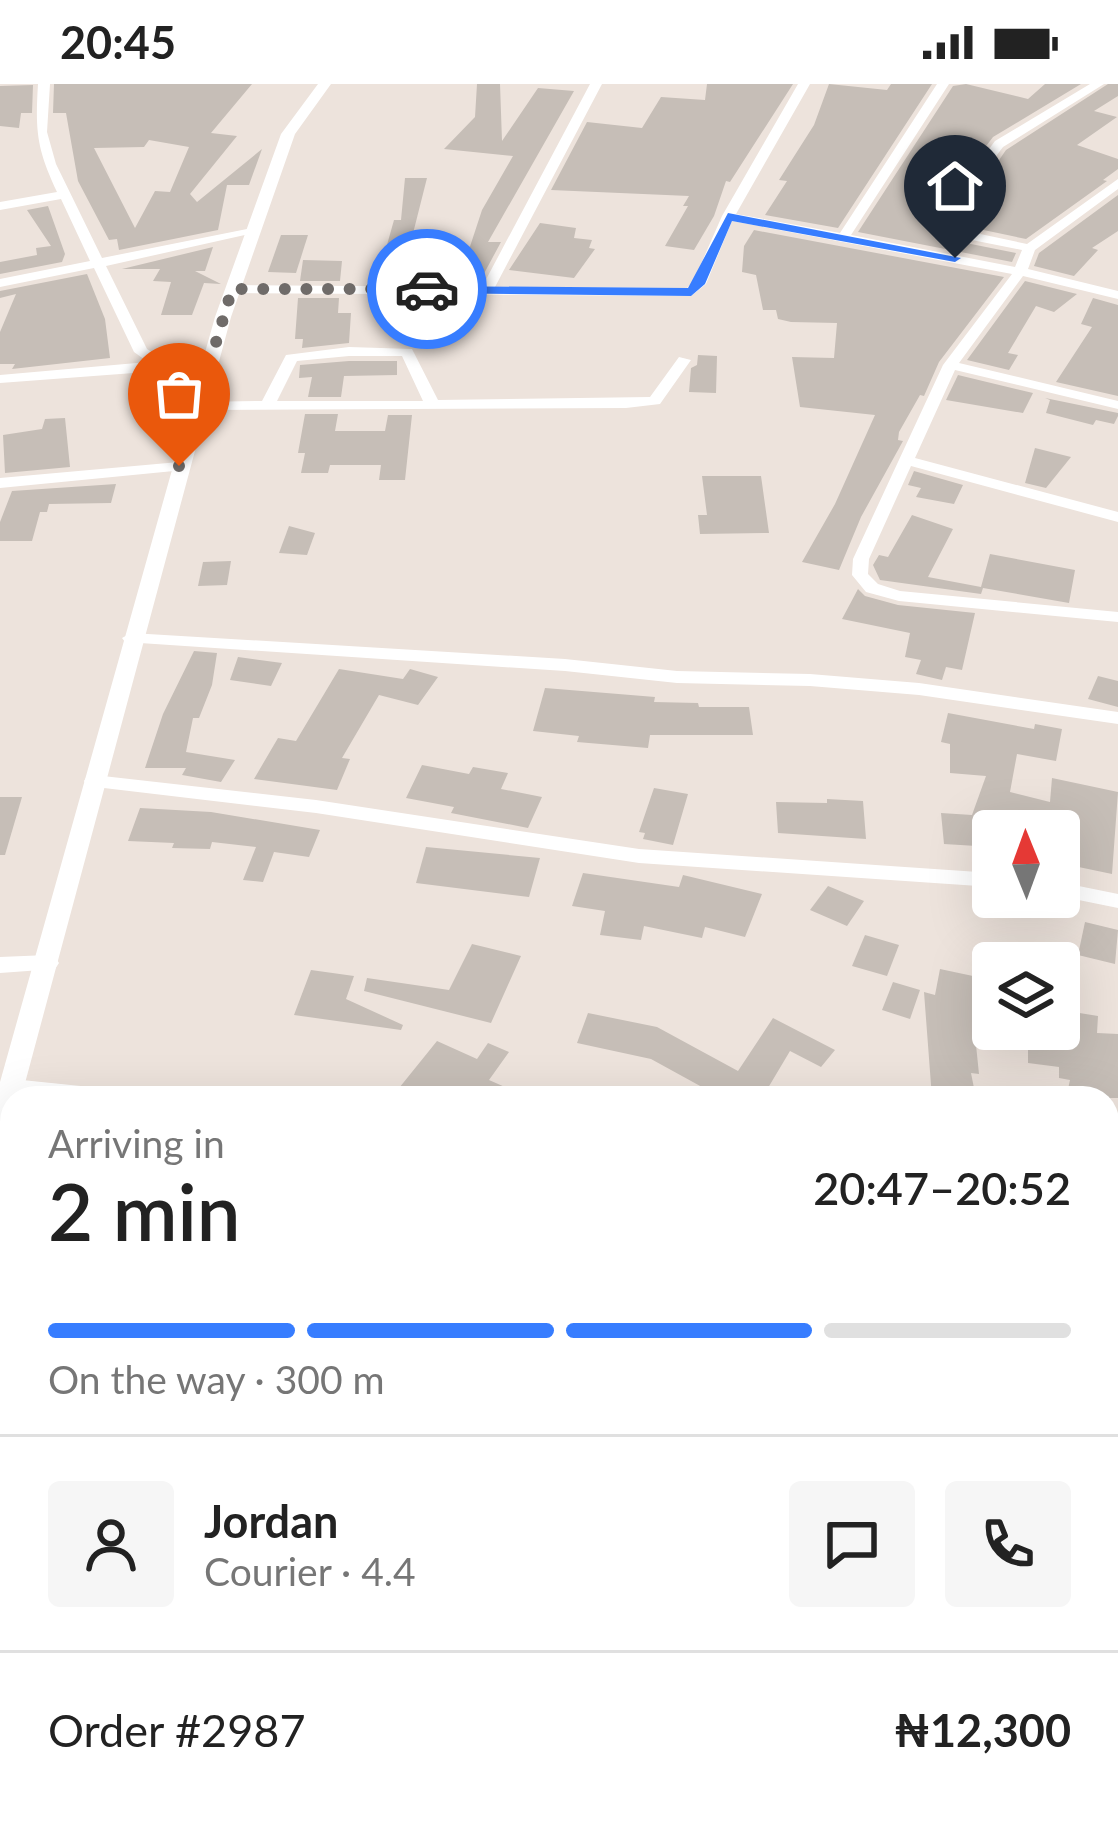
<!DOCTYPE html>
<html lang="en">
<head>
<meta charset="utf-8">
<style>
  :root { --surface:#fff; --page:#f6f6f6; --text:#222; --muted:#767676; --line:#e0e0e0; --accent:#377dff }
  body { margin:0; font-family:Lato,sans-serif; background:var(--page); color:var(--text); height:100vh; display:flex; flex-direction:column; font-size:45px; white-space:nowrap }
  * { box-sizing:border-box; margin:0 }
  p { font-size:39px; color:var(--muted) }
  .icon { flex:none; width:66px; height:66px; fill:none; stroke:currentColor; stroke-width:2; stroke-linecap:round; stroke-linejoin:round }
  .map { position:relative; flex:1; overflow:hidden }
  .sheet { position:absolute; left:0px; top:1002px; width:1119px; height:747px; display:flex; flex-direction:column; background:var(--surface); border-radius:36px 36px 0 0; box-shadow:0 12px 48px #0002 }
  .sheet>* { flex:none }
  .needle { width:78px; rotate:359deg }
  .controls { position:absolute; left:972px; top:726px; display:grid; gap:24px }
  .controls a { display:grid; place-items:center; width:108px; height:108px; border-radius:12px; background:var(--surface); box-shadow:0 12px 48px #0002; font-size:60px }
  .pin { position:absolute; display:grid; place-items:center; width:102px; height:102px; color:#fff; margin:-123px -51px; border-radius:50% 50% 50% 0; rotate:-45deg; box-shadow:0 0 12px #0007 }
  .pin .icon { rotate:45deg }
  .courier { position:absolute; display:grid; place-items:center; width:120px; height:120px; margin:-60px; border:9px solid #377dff; border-radius:50%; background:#fff; color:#222; box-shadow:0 3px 15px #0007 }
  .headline em { font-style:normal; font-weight:600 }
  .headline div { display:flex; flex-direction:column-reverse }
  .headline { display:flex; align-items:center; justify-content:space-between; height:204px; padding:0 48px }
  h1 { font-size:78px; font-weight:600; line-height:90px }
  .bar { display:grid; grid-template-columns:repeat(4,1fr); gap:18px 12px; align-content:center; height:144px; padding:0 48px }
  .bar i { height:15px; border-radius:9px; background:var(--line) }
  .bar .active { background:var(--accent) }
  .bar p { grid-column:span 4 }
  .line { display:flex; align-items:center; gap:30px; padding:0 48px; border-top:3px solid var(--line) }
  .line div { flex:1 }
  .round { display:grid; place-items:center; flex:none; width:126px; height:126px; border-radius:12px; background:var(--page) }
  .status { display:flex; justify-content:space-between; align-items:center; height:84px; padding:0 60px; background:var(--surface); direction:ltr }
  .status svg { height:33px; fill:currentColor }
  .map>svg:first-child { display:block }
  .building { fill:#c6beb7; fill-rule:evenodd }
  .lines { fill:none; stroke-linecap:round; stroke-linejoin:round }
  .minor { fill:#fff; fill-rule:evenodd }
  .tertiary { fill:#fff; fill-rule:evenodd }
  .route { fill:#377dff }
  .done { stroke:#6f6b69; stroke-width:12; stroke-dasharray:0 21.6 }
</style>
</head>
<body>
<div class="status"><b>20:45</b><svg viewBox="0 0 49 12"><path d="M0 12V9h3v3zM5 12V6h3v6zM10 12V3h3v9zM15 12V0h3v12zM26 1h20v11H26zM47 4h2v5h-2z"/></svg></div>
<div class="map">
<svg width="1118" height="1747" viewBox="0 0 1118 1747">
  <rect width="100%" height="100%" fill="#ede3dc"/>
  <g class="building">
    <path d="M54 0H252L211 49 237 52 190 110 197 118 262 65 249 101H227L218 146 119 166 117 155 109 156 78 97 66 29H53ZM149 56 189 63 170 108 155 107 135 144 94 64 144 63Z"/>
    <polygon points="477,0 500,0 502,57 538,4 574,7 488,158 501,158 480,197 459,196 482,126 513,72 444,65 475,33"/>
    <polygon points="707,0 793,0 730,98 726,97 714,132 694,166 665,162 688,122 683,122 689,112 551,106 587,38 642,44 661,13 705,16"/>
    <polygon points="829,0 887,6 891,0 932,0 838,144 765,131 787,97 779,96 814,41"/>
    <polygon points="966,0 1028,15 1045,0 1081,0 993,53 931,134 941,154 1016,169 1012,178 858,148 953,2"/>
    <polygon points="1108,0 1118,0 1118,12 1094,27 1117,33 1077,61 1118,75 1118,85 1103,96 1107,97 1026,155 955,140 1006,66"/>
    <polygon points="33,1 32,29 21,29 19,44 0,42 0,2"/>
    <polygon points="405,94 427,94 402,193 378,193 394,136 401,136"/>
    <polygon points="1118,111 1118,147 1092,164 1098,166 1074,192 1034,182 1039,169"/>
    <polygon points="48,122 65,170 62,178 0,190 0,178 37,171 36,164 51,162 27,126"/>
    <polygon points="540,139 576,144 574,154 592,156 589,164 595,165 574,194 509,186"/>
    <polygon points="754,146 1004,193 939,278 924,312 920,311 899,348 898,356 903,357 861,433 839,486 802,478 835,420 875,331 800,323 792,273 834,274 837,239 791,238 778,235 776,226 763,226 756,191 742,188 744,162"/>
    <polygon points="281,151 308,151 296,189 268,188"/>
    <polygon points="213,163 205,187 195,187 221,200 204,199 192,231 161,231 171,198 153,197 160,185 122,185"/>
    <polygon points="303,176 342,177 340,197 300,197"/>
    <polygon points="87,190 105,235 110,274 12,285 15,280 0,280 0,248 16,210 0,214 0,207"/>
    <polygon points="1025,197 1077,210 1054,228 1036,222 1008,269 1018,271 1009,286 967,276"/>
    <polygon points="298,214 339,214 338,229 351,229 349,259 302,264 303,255 295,255"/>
    <polygon points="1093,214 1118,221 1118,312 1056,298 1092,243 1081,240"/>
    <polygon points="698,271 717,272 716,309 689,308 691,284 697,281"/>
    <polygon points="349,277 397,277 397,291 344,292 341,313 308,313 312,293 299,294 300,281"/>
    <polygon points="958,291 1033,309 1023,329 946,316"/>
    <polygon points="1045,314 1118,329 1118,332 1114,340 1096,336 1093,341 1046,329 1050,316"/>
    <polygon points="305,330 338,330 335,347 385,347 388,331 412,331 405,396 379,396 381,381 330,381 328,389 301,389 305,369 298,369"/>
    <polygon points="65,334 70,383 5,389 3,351 42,345 45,335"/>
    <polygon points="1035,364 1071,373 1046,404 1025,399"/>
    <polygon points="914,387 963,401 954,420 916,413 921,404 908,401"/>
    <polygon points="702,392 761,392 769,449 700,450 698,431 707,431"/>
    <polygon points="116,400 111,419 49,420 47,428 40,428 32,457 0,457 0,438 12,407"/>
    <polygon points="912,431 953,445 928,493 981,503 990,470 1075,486 1069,519 983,504 981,510 880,496 873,481 879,471 888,473"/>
    <polygon points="289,442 315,449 307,471 279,469"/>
    <polygon points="231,477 227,501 198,502 203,478"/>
    <polygon points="858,505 865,512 898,521 975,529 962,586 946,583 942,596 916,590 921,576 905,573 910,549 842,535"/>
    <polygon points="194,567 217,569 212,601 199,634 193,634 186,668 235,676 221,698 182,691 186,684 145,684 163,630"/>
    <polygon points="238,573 282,579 271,602 230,596"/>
    <polygon points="339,585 403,595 410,585 438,593 418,621 379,611 342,674 350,675 337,706 254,695 278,654 296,657"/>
    <polygon points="1098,592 1118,597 1118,623 1088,615"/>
    <polygon points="545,604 655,613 654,618 698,619 699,623 749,623 753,651 650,651 648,664 577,658 579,652 533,647"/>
    <polygon points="948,629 1034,645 1035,640 1062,645 1056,677 1017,670 1010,708 1050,718 1052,694 1118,708 1112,790 1069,781 1070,772 1059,771 1059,747 993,747 993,763 944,760 941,729 972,731 986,692 950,689 950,660 941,658"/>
    <polygon points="422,681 469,690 473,683 508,689 501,705 542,713 528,744 451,729 454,723 406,714"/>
    <polygon points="654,704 688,710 673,761 643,755 645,749 639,748"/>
    <polygon points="0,713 22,713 5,771 0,771"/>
    <polygon points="827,715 863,717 866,755 778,749 776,718 827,719"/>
    <polygon points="140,724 211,728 320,746 309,773 274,768 263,798 243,796 256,763 212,758 210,765 172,764 174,759 128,757"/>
    <polygon points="426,763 540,774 529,813 416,799"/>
    <polygon points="583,789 679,803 683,791 762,810 745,853 705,843 702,854 644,842 641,856 600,851 605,827 572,822"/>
    <polygon points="828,802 864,817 847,842 810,826"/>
    <polygon points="1085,838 1118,846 1115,880 1078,871"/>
    <polygon points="865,851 899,861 887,892 852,882"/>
    <polygon points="472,860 521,872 491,939 364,907 367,894 449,906"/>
    <polygon points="940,885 987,895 976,961 979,990 971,989 976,1014 932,1014 924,908 935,911"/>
    <polygon points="311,886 354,892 346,915 403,941 401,946 294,931"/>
    <polygon points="893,898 920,906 910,935 882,926"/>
    <polygon points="1061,926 1098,932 1097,949 1118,950 1118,1014 1066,1014 1070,996 1059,994 1059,983 1028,979 1028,945 1060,945"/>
    <polygon points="588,929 657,943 738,987 773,934 835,966 821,983 790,967 762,1014 722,1014 651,975 577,959"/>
    <polygon points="437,957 477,975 488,959 509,968 489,996 530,1014 391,1014"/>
  </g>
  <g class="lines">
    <g class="minor">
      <path d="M38 0H50L47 48 56 80 102 174 252 144 258 148 106 182 147 265 166 277 209 276 214 277V283L0 299V291L148 278 134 268 94 184 0 203V195L90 177 61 115 0 126V118L57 108C37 65 35 48 38 0Z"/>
      <polygon points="590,0 602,0 495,203 687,204 693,198 722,132 798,0 810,0 736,130 840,149 937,0 949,0 851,151 1015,183 1022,166 942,150 935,137 995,57 1090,0 1104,0 1003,63 947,137 952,144 1027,160 1118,95 1118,105 1035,166 1028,185 1118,207 1118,215 1023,192 959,279 1118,317 1118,325 955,286 915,374 1118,428 1118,438 911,382 869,475 868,490 878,500 900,507 1118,528 1118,538 899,517 866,508 852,491 853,475 943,281 1012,190 732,137 706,200 691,212 233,209 226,205 233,201 482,203"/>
      <path d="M349 263 412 265 438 316 650 313 679 273 691 276 660 320 626 324 197 326 190 322 197 318 262 317 286 271ZM349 272H402L423 317H277L297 277Z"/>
      <polygon points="179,378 187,383 184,386 0,404 0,394"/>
      <polygon points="131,549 565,575 677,587 810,590 919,599 1118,628 1118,640 919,611 810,602 677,599 565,587 125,558 122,554"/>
      <polygon points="94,691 316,716 639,765 993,789 993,803 639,779 316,729 87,702 84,697 87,692"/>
      <polygon points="1059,798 1118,810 1118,824 1059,812"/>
      <polygon points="48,871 55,873 59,879 55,885 0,889 0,873"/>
      <polygon points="12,995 110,1005 118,1008 121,1014 12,1013 4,1010 1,1004 4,998"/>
      <polygon points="0,1431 12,1435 12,1461 0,1457"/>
      <polygon points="795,1737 836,1737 840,1747 799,1747"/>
    </g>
    <polygon class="tertiary" points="318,0 331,0 295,50 231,233 21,1014 12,1014 12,1047 0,1056 0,998 215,233 281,50"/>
  </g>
  <polygon class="route" points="728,129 961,174 955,178 732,137 705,200 691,212 427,209 421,205 427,202 688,204"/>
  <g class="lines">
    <polyline class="done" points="179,382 232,205 427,205"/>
  </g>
</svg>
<div class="controls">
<a><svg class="needle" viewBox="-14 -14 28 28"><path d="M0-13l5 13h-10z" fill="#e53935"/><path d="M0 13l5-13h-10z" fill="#767676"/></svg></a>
<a><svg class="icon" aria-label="layers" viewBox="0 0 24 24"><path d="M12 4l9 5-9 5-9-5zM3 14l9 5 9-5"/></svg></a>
</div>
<div class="pin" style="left:179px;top:382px;background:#ea580c"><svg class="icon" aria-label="bag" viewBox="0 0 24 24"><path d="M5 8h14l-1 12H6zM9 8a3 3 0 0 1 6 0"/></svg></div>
<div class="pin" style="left:955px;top:174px;background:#1f2937"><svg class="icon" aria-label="home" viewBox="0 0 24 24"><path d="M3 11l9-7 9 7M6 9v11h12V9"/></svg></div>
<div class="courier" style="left:427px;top:205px"><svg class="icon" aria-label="car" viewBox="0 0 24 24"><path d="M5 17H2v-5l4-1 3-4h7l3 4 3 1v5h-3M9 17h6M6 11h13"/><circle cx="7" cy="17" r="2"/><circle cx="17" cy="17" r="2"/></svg></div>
<section class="sheet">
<div class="headline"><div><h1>2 min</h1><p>Arriving in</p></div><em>20:47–20:52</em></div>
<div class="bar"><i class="active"></i><i class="active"></i><i class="active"></i><i></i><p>On the way · 300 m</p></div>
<div class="line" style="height:216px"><a class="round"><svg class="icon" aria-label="person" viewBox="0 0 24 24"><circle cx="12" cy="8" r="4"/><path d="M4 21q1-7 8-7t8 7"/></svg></a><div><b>Jordan</b><p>Courier · 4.4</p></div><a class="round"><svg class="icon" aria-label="chat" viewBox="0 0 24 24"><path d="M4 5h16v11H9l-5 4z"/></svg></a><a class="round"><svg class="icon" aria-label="phone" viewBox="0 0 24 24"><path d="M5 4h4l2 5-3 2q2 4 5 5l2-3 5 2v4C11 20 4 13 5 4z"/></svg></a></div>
<div class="line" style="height:156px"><div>Order #2987</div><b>₦12,300</b></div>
</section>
</div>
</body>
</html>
